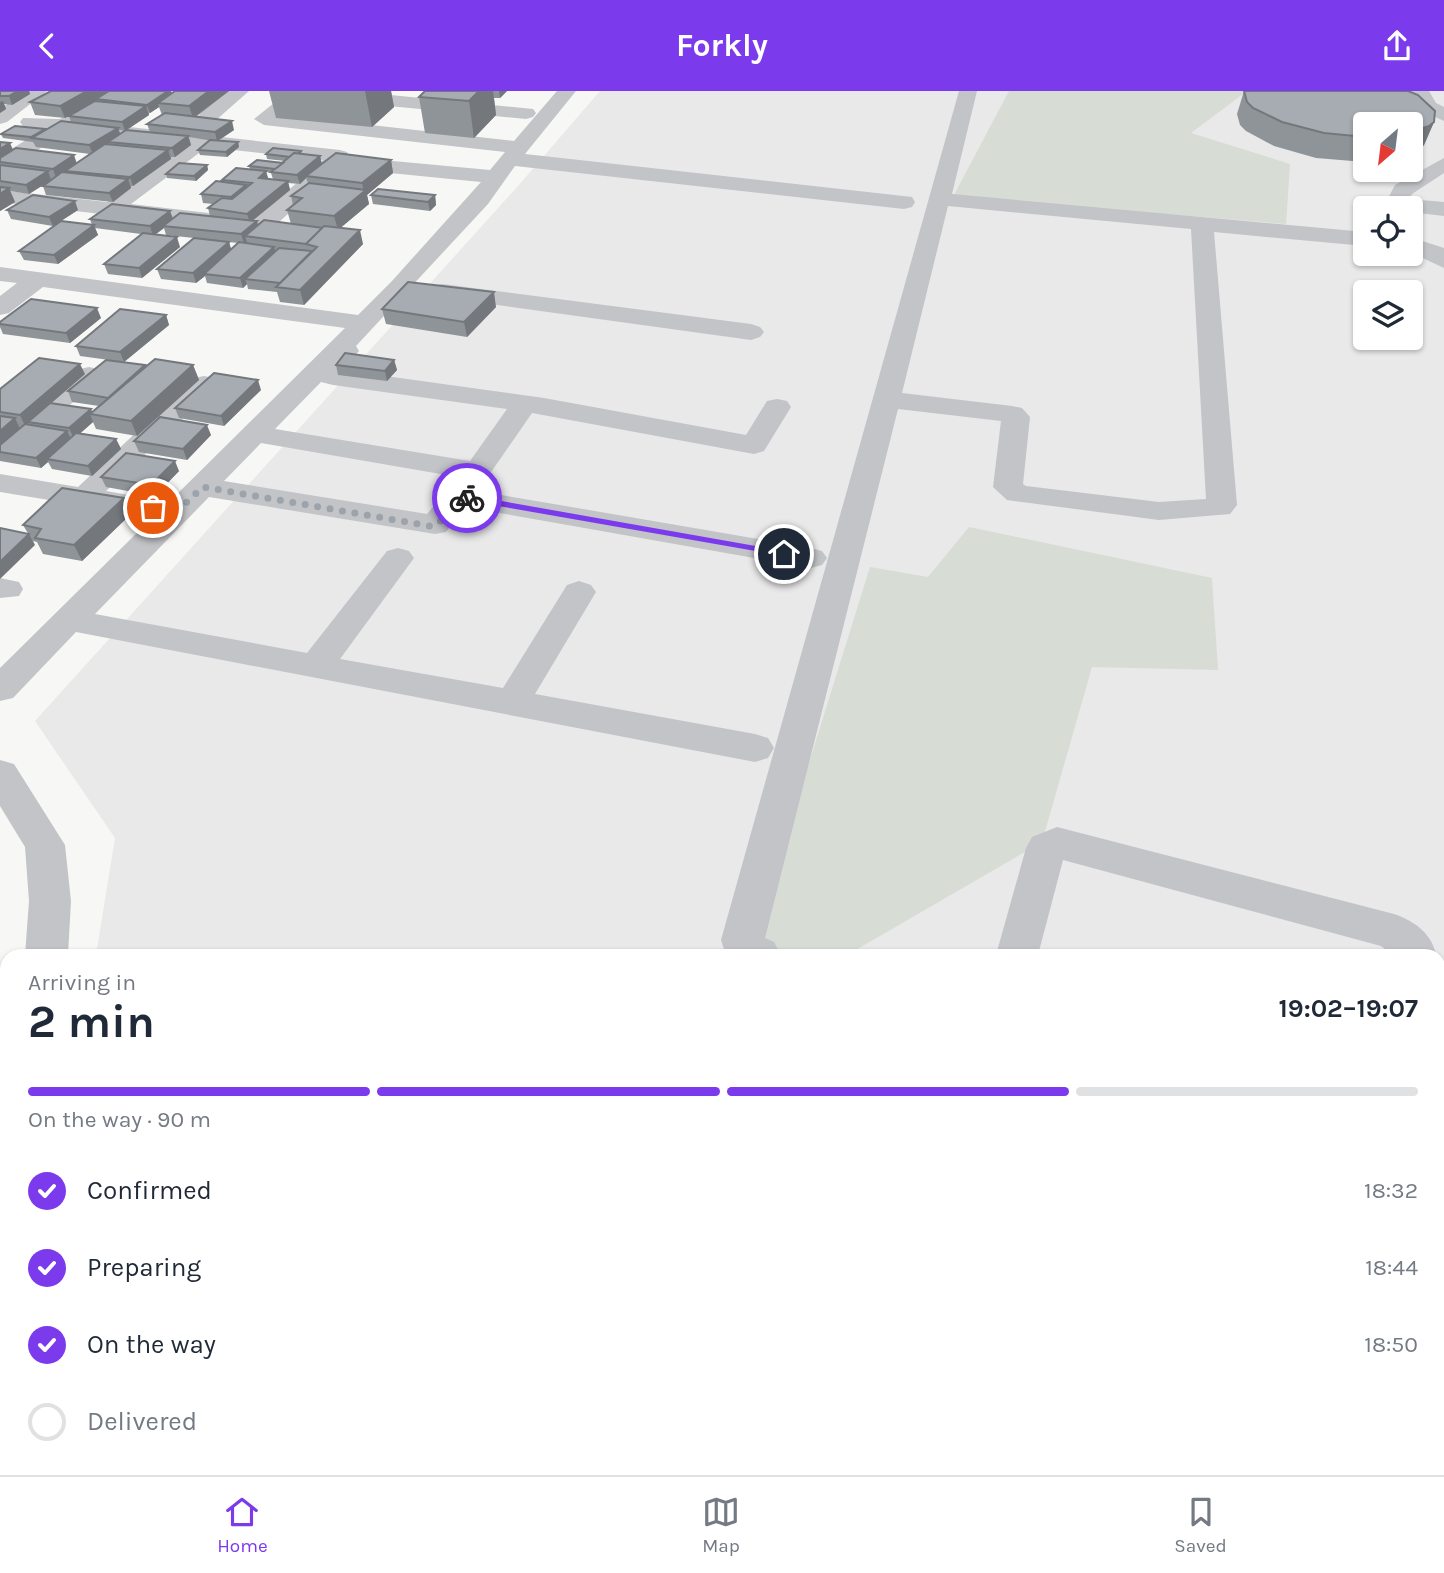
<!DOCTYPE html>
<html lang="en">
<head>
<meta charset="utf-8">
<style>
  :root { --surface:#fff; --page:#f6f6f7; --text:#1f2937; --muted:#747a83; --line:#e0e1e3; --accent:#7c3aed }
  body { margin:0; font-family:Karla,sans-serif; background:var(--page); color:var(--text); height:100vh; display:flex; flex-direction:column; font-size:26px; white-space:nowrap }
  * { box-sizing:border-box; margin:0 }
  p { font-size:23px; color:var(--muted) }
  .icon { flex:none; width:38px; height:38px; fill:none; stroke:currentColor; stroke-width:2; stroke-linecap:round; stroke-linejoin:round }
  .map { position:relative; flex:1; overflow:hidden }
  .side { position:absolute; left:0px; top:858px; width:1446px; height:527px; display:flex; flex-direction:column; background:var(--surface); border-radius:21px 21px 0 0; box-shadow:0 2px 5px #0004 }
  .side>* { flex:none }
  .needle { width:46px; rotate:208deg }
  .controls { position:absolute; left:1353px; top:21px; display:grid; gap:14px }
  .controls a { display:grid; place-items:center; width:70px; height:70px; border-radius:7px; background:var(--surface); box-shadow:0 2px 5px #0004; font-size:35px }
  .pin { position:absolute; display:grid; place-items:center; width:60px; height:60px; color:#fff; margin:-30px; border:4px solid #fff; border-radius:50%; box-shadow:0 2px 7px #0007 }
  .courier { position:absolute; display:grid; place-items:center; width:70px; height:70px; margin:-35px; border:5px solid #7c3aed; border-radius:50%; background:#fff; color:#222; box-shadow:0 2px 9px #0007 }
  .summary em { font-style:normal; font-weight:700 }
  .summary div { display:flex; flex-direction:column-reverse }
  .summary { display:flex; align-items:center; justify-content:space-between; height:119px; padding:0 28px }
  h1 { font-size:46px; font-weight:700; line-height:52px }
  .bar { display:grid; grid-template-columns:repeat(4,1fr); gap:10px 7px; align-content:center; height:84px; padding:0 28px }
  .bar i { height:9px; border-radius:5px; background:var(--line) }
  .bar .on { background:var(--accent) }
  .bar p { grid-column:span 4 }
  ol { padding:0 28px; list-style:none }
  li { display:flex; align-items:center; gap:21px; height:77px }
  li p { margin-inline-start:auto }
  li .icon { padding:7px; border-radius:50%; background:var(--accent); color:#fff; stroke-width:4 }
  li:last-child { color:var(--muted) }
  li i { width:38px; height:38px; border:4px solid var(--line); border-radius:50% }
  header { display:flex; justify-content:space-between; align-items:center; height:91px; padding:0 28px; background:var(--accent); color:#fff; font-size:32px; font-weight:700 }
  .menu { display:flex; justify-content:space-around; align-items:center; height:98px; border-top:2px solid var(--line); background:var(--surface); font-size:19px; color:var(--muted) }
  .menu a { display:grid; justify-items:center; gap:4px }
  .menu .on { color:var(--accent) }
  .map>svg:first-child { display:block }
  .built { fill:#e8e9e8; fill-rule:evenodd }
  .green { fill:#d7dcd5 }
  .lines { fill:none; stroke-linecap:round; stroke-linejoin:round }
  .minor { fill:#c2c4c8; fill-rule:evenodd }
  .wall { fill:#8f9499; fill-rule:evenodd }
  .shaded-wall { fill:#74787d }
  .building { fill:#a6acb2; stroke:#74787d; stroke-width:2 }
  .route { fill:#7c3aed }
  .done { stroke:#9ca3aa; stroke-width:7; stroke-dasharray:0 12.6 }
</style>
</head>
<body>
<header><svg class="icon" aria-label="back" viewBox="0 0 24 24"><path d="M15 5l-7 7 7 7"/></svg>Forkly<svg class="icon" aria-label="share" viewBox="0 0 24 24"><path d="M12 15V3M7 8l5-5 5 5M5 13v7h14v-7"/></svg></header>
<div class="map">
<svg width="1444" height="1384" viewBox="0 0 1444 1384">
  <rect width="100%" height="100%" fill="#f7f8f5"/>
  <path class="built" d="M600 0H1444V1384H0V1160L7 1144V1377H1438V864H96L115 747 35 630 518 95ZM1365 33H1410V79H1365ZM1365 117H1410V163H1365ZM1365 201H1410V247H1365Z"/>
  <g class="green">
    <polygon points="1009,0 1247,0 1191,42 1290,73 1286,133 953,106"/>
    <polygon points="969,436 1212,487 1218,579 1092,576 1042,751 847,864 785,864 752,855 870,476 928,486"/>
  </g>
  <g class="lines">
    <g class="minor">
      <polygon points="26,0 47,0 7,31 0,33 0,18"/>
      <path d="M106 0H128L83 31 340 59 347 61 350 66 490 79 505 61 264 34 254 28 289 0H350L533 18 536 22 533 26 526 28 304 7 281 24 514 50 557 0H576L525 63 912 106 915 111 912 116 904 118 515 75 488 113 356 255 359 260 342 279 544 307 746 344 767 310 777 308 787 310 791 316 764 360 754 363 532 322 478 400 811 457 822 460 827 467 822 474 811 477 466 416 446 441 435 443 209 406 95 523 307 562 387 460 398 457 409 460 414 467 340 568 503 597 567 494 579 490 591 494 596 501 535 603 755 643 768 647 774 657 768 667 755 671 76 541 13 607 0 610V577L153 426 0 401V383L78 396 194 287 204 285 214 287 218 293 214 299 106 400 169 411 345 237 43 196 9 222 0 224V205L17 192 0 190V176L358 224 392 190 481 91 339 77 269 140H253L250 135 253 130 323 69 207 56 131 113 226 124 234 126 237 131 234 136 226 138 0 111V99L107 111 185 54 67 41 7 78 0 80V65L44 38 23 35 20 31 23 27 60 28ZM321 291 333 294 507 318 470 370 275 338ZM261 352 458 386 427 423 224 390Z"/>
      <polygon points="228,0 249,0 215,30 201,30 198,26 201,22"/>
      <path d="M959 0H977L952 103 1365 141V155L1214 141 1237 414 1230 423 1159 429 1007 409 993 396 1001 330 898 318 765 847 774 851 781 864H726L721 849ZM948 115 1191 138 1206 408 1159 411 1026 395 1023 393 1030 326 1022 317 1012 315 902 302Z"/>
      <polygon points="1411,0 1429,0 1436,12 1444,16 1444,30 1422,20"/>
      <polygon points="1444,67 1444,82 1412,103 1409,108 1444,111 1444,125 1410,121 1410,117 1388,117 1385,113 1395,94"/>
      <polygon points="1410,146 1444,157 1444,177 1410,161"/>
      <polygon points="442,193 751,233 760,236 764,241 760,246 751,249 433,205 430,200 433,195"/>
      <polygon points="89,276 98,278 102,284 98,290 10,365 0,368 0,344 80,278"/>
      <polygon points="0,487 19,491 23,498 19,505 0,507"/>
      <polygon points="0,669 14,673 65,754 71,810 68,864 25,864 29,810 25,756 0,715"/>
      <path d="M1057 736 1394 823C1414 830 1432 842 1436 864H1392L1381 855 1063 769 1038 864H996L1026 757 1032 746Z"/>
      <polygon points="1438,965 1444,967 1444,1013 1438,1011"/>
      <polygon points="7,1044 7,1105 0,1108 0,1046"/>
    </g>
  </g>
  <g class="wall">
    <polygon points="0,0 29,0 30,3 12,14 4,13 6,18 0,22"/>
    <path d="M51 0H171L172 2 229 0 196 26 234 39 218 50 238 51 239 56 227 66 200 64 198 59 213 50 189 46 191 54 175 66H171V68L133 95H131V97L113 111 46 104 43 95 48 91 29 103 10 100 15 111 0 120V51L13 59 77 72 90 63 36 56 33 51 3 47 1 43 45 38 46 39 71 31 69 25 71 24 65 27 35 24 30 11ZM159 16 162 24 147 33 150 41 120 43 119 39 125 40 149 24V22H150Z"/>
    <polygon points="269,0 391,0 394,16 372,36 276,27"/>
    <polygon points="425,0 507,0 500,7 494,7 496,24 474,47 425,42 419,6"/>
    <polygon points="1244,0 1434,31 1424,54 1419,59 1410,33 1365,33 1365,71 1316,67 1274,55 1246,40 1240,34 1237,23"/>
    <path d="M301 60 302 63 320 65 322 73 391 69 393 82 367 104 369 113 340 137 363 153 304 214 280 211 277 201 248 198 247 193 243 197 207 192 205 185 196 192 161 188 157 178 194 147 166 144 164 137 155 144 180 156 142 187 108 183 104 173 141 143 95 137 98 144 58 173 24 169 19 160 53 135 11 128 7 119H78L61 130 92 134 90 128 173 127 210 125 208 117 213 113 203 112 201 103 222 91V89L250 79 249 75 283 72 285 70 267 68 266 63ZM266 81 271 82 273 88H268ZM306 87 308 92 291 105 293 114 287 119 291 133 258 134 257 130 253 129 290 99 288 92 300 93ZM229 151 238 152 231 159Z"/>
    <polygon points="207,74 208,79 196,90 167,87 166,83"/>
    <polygon points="371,104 435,104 436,114 430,120 373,113"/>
    <polygon points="496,216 467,246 386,233 382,218"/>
    <polygon points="166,224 169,234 124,271 80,265 76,255"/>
    <polygon points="101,227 70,252 3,243 0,236 0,231"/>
    <polygon points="394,269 397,279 387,290 338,284 336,274"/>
    <polygon points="145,274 193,274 199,289 137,345 96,338 93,331 80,342 116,348 121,358 92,385 52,378 48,371 41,377 0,370 0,298 85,283 51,312 92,321 99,315 72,311 68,300"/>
    <polygon points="261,299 224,335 179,327 175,317"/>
    <polygon points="211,344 187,369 139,361 134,350"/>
    <polygon points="179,380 155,405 106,396 101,386"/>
    <polygon points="131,423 82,470 43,463 37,451 33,450 35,454 23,434"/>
    <polygon points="7,1183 7,1221 0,1216 0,1203"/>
    <polygon points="0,1259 7,1261 7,1377 167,1377 165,1384 20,1384 0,1377"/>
  </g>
  <g class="shaded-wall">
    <polygon points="18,0 29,0 30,3 12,14 9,5"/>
    <polygon points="87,0 113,0 96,8 96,10 65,27 60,15"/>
    <polygon points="168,0 171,0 173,7 158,12 159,16 150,22 147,14"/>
    <polygon points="209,0 229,0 193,27 189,15"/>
    <polygon points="365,0 391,0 394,16 372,36"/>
    <polygon points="479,0 493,0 496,24 474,47 469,10"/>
    <polygon points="499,0 507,0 500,7"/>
    <polygon points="3,10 6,18 0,22 0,11"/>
    <polygon points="146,15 149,24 125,40 122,31"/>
    <polygon points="232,30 234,39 217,50 215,41"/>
    <polygon points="1434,31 1424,54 1419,59 1410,62 1410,41"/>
    <polygon points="118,37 121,45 108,51 109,53 93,63 89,54"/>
    <polygon points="188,45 191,54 175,66 172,57"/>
    <polygon points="238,51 239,56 227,66 226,61"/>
    <polygon points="10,52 14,61 0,69 0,58"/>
    <polygon points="168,59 171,68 133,95 130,86"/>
    <polygon points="74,64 77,73 65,80 65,81 56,87 53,78"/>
    <polygon points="320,65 322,74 306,85 306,87 300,93 297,84"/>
    <polygon points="391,69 393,82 367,104 369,113 338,139 334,125 364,101 362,92"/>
    <polygon points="207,74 208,79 196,90 194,85"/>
    <polygon points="48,80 51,89 29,103 26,94"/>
    <polygon points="266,80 269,90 259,87"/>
    <polygon points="128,88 131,97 113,111 109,102"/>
    <polygon points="288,90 290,99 250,132 247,123"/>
    <polygon points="246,94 249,103 234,115 231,106"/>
    <polygon points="9,97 15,111 0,120 0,103"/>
    <polygon points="435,104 436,114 430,120 428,111"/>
    <polygon points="75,110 78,119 53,135 49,126"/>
    <polygon points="170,120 174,130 163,135 164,137 153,145 150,135"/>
    <polygon points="257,130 259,139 245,145 247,151 244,153 241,143"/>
    <polygon points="94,134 98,144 58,173 54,164"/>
    <polygon points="360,139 363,153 304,214 300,199"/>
    <polygon points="177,146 180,156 142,187 139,177"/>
    <polygon points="229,151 232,161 204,183 205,185 196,192 193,182"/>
    <polygon points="274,156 277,165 245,188 247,193 243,197 240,187"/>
    <polygon points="494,201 496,216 467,246 464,231"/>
    <polygon points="97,217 101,227 70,252 66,242"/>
    <polygon points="166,224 169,234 124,271 120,261"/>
    <polygon points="394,269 397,279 387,290 385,280"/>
    <polygon points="80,273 85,283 25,335 20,324"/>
    <polygon points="193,274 199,289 137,345 131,330"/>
    <polygon points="258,289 261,299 224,335 221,325"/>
    <polygon points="91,318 93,323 90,323 93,331 74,348 69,337"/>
    <polygon points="15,327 20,338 0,355 0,340"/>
    <polygon points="207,334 211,344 187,369 183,358"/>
    <polygon points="67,340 72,350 47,368 48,371 41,377 36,367"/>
    <polygon points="116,348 121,358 92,385 88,375"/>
    <polygon points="175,370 179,380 155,405 151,394"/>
    <polygon points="124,407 131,423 82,470 74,454"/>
    <polygon points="29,443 35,454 0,488 0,471"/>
    <polygon points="147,1377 167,1377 165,1384 145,1384"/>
    <polygon points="279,1377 291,1377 289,1384 277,1384"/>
  </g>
  <g class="building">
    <polygon points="0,0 18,0 9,5 0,5"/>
    <polygon points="51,0 87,0 60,15 30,11"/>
    <polygon points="109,0 168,0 147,14 96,8"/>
    <polygon points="175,0 209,0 189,15 158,12"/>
    <polygon points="425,0 479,0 469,10 419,6"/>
    <polygon points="1244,0 1408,0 1418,4 1435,20 1434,31 1429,35 1410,41 1410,33 1365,33 1365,46 1324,42 1282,31 1253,17 1247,11"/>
    <polygon points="95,10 146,15 122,31 69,25"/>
    <polygon points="165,22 232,30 215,41 147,33"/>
    <polygon points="61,30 118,37 89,54 32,47"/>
    <polygon points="15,35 45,38 31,46 1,43"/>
    <polygon points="126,39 188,45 172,57 108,51"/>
    <polygon points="210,49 238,51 226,61 198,59"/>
    <polygon points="0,51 10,52 0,58"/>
    <polygon points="105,53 168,59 130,86 65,80"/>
    <polygon points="16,57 74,64 53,78 0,71 0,67"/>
    <polygon points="273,57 301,60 298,63 294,62 290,66 266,63"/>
    <polygon points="294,62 320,65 297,84 271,81"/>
    <polygon points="336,62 391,69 362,92 306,85"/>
    <polygon points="257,69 283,72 275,78 249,75"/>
    <polygon points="179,72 207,74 194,85 166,83"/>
    <polygon points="0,74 48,80 26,94 0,90"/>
    <polygon points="236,77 266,80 259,87 288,90 247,123 208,117 222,107 232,108 252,92 222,89"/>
    <polygon points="62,81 128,88 109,102 43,95"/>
    <polygon points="216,90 246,94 231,106 201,103"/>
    <polygon points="309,92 366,99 334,125 287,119 302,107 291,105"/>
    <polygon points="0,96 9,97 0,103"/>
    <polygon points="378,98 435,104 428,111 371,104"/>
    <polygon points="33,104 75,110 49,126 7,119"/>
    <polygon points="112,113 170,120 150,135 90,128"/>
    <polygon points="180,122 257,130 241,143 163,135"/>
    <polygon points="264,129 323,137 306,153 245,145"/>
    <polygon points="61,130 94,134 54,164 19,160"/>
    <polygon points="324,135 360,139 300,199 276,196 317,156 306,153"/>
    <polygon points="143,142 177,146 139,177 104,173"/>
    <polygon points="194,147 229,151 193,182 157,178"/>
    <polygon points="239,151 274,156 240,187 204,183"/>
    <polygon points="279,157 312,160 280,192 245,188"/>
    <polygon points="408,191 494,201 464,231 382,218"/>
    <polygon points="31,208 97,217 66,242 0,233 0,231"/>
    <polygon points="120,218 166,224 120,261 76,255"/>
    <polygon points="345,262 394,269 385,280 336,274"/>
    <polygon points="39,267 80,273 20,324 0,321 0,298"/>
    <polygon points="155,268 193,274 131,330 90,323"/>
    <polygon points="106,269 145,274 108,307 68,300"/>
    <polygon points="214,282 258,289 221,325 175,317"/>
    <polygon points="50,312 91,318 69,337 28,331"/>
    <polygon points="0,325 15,327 0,340"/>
    <polygon points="160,326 207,334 183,358 134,350"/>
    <polygon points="25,333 67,340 36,367 0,361 0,354"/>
    <polygon points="76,342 116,348 88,375 47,368"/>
    <polygon points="126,362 175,370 151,394 101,386"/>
    <polygon points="62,397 124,407 74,454 35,447 41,438 23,434"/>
    <polygon points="0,437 29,443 0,471"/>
    <polygon points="7,1183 7,1216 0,1214 0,1203"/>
    <polygon points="0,1259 7,1261 7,1375 0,1373"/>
    <polygon points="13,1377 147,1377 145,1384 32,1384"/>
    <polygon points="233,1377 279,1377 277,1384 231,1384"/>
  </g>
  <polygon class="route" points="467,404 784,460 789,463 784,465 464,409 464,405"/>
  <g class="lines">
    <polyline class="done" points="153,417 176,421 203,396 430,435 439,432 459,405 467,407"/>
  </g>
</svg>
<div class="controls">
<a><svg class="needle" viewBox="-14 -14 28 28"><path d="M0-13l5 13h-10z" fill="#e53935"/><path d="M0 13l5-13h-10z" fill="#747a83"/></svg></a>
<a><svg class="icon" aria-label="locate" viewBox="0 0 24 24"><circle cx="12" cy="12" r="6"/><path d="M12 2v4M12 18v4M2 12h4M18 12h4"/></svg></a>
<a><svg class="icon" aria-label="layers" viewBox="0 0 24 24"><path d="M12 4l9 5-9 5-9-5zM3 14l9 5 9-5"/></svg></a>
</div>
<div class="pin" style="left:153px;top:417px;background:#ea580c"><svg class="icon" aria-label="bag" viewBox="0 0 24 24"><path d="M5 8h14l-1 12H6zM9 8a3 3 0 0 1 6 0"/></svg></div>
<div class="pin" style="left:784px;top:463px;background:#1f2937"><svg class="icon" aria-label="home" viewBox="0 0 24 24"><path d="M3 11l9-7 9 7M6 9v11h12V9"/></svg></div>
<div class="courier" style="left:467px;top:407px"><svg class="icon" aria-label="bike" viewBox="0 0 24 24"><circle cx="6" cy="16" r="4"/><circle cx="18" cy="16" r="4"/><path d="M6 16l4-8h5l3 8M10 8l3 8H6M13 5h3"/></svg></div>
<section class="side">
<div class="summary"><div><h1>2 min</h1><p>Arriving in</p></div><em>19:02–19:07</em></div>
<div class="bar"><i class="on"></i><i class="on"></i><i class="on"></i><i></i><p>On the way · 90 m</p></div>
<ol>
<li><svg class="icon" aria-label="check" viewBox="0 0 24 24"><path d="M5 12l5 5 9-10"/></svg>Confirmed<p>18:32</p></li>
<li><svg class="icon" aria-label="check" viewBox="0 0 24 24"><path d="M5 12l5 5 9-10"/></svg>Preparing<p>18:44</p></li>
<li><svg class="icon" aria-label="check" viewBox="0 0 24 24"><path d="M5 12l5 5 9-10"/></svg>On the way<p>18:50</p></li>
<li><i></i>Delivered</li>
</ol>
</section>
</div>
<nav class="menu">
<a class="on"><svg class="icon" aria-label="home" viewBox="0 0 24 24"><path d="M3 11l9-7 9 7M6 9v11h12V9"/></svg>Home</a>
<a><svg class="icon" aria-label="map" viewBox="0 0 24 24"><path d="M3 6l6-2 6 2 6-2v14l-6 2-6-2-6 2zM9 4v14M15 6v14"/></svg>Map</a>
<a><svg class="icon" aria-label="saved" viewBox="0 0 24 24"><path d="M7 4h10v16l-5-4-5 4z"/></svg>Saved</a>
</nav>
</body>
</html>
